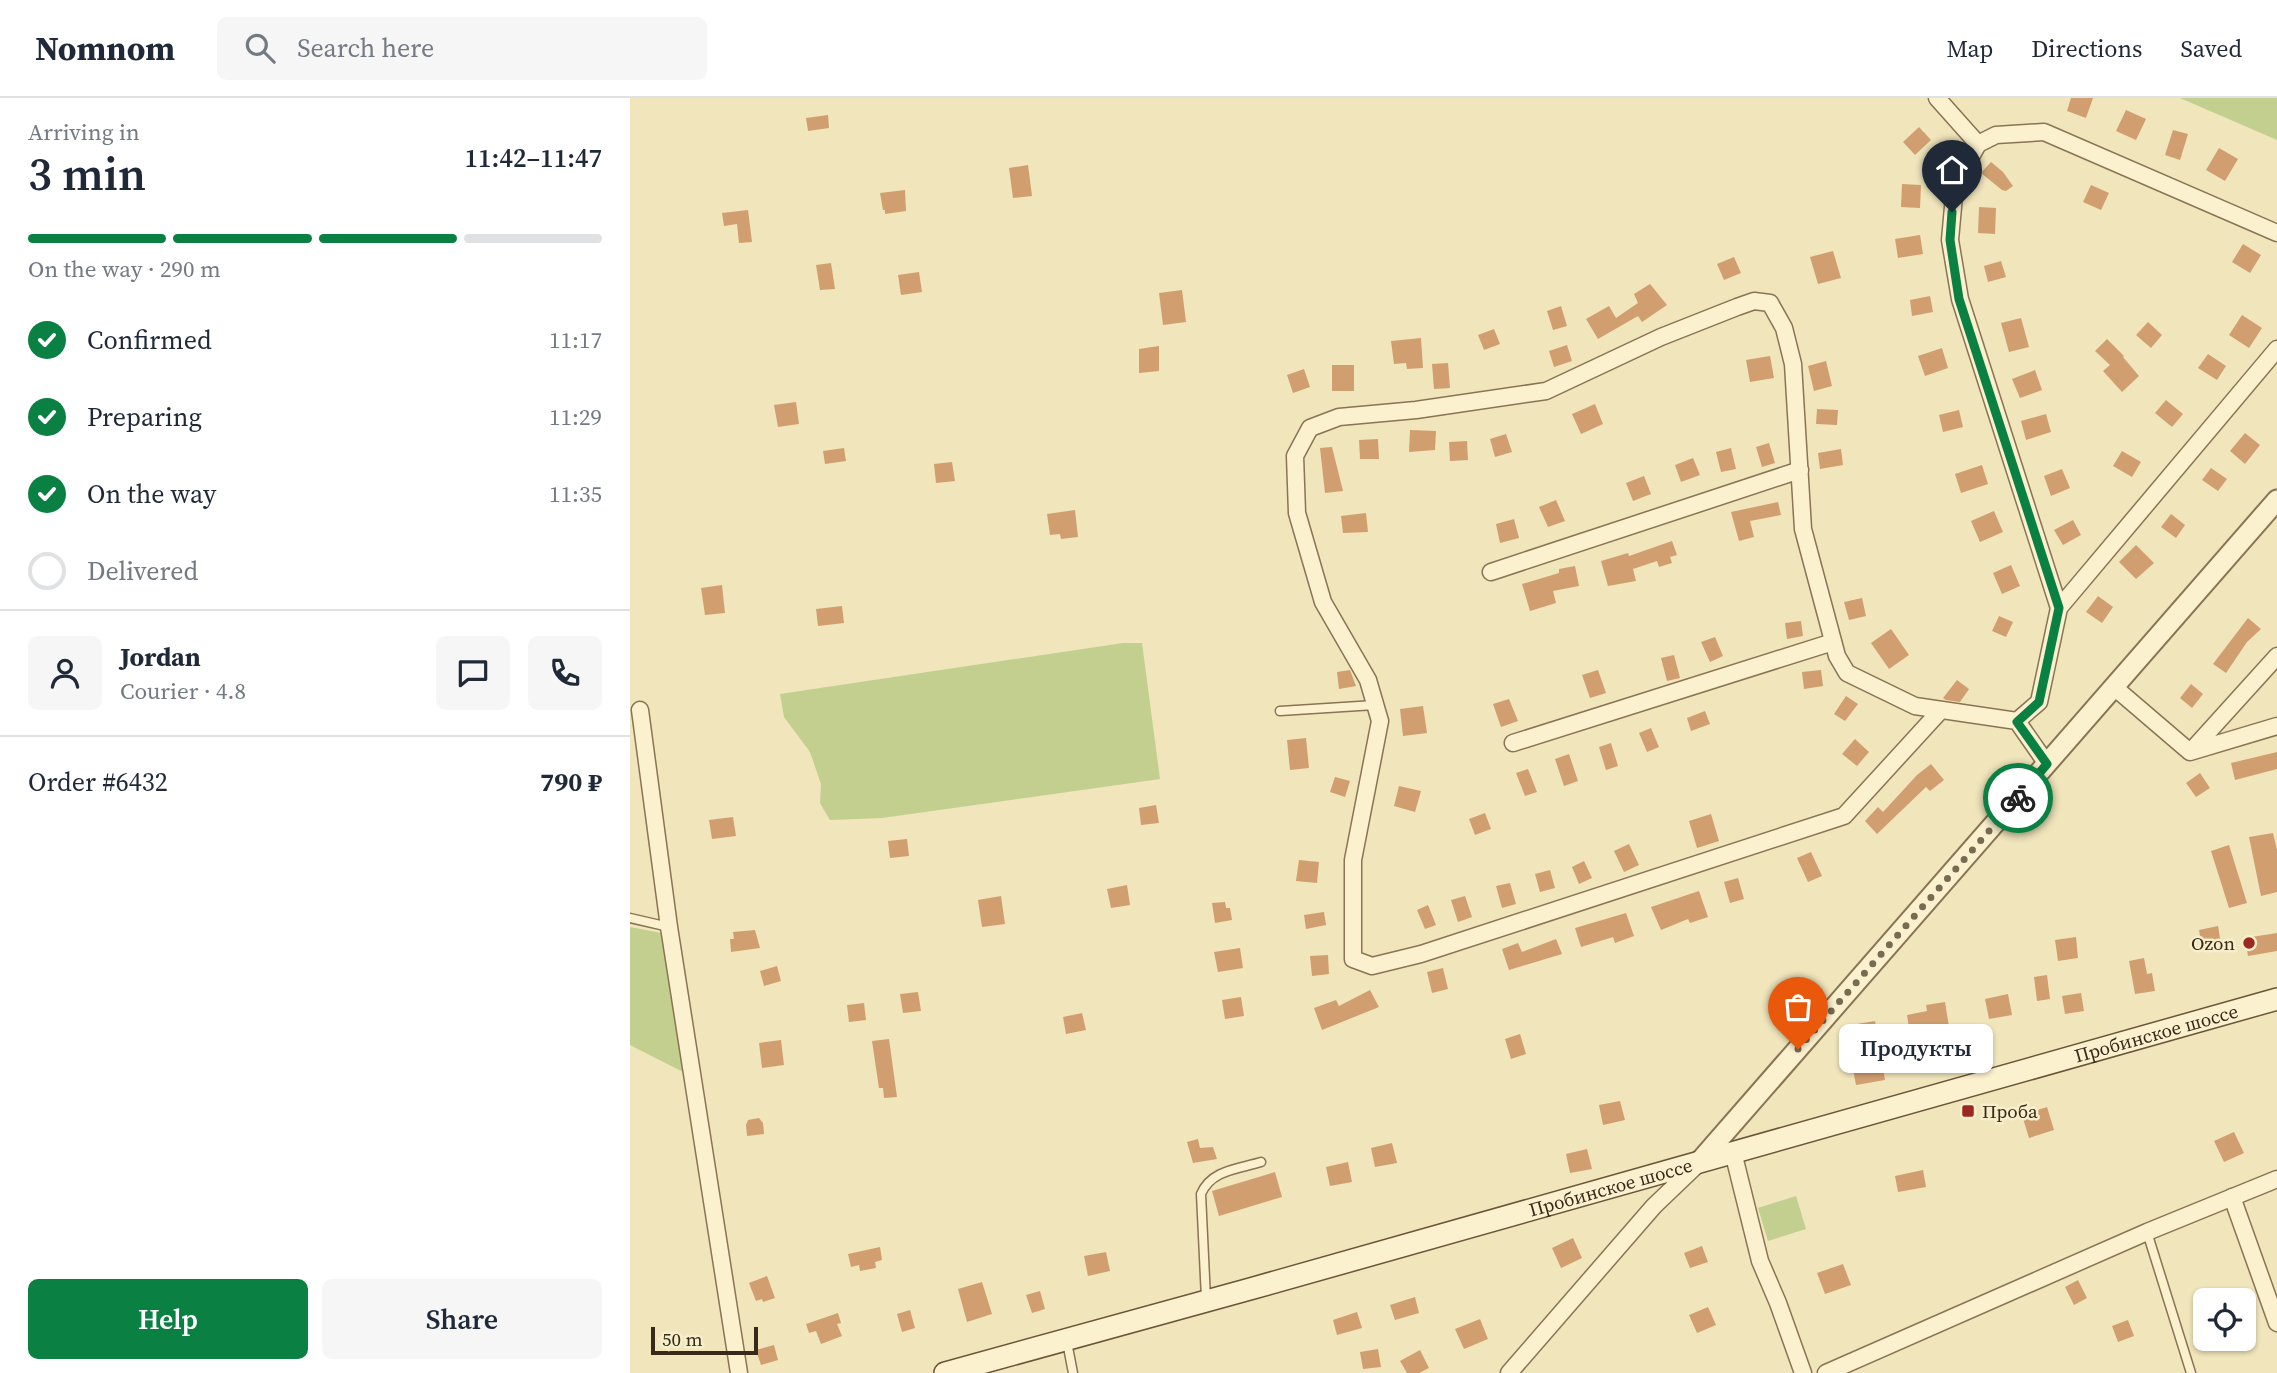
<!DOCTYPE html>
<html lang="en">
<head>
<meta charset="utf-8">
<style>
  :root { --surface:#fff; --page:#f6f6f7; --text:#1f2937; --muted:#747a83; --line:#e0e1e3; --accent:#0b8043 }
  body { margin:0; font-family:"Source Serif 4",serif; background:var(--page); color:var(--text); height:100vh; display:flex; flex-direction:column; font-size:26px; white-space:nowrap }
  * { box-sizing:border-box; margin:0 }
  p { font-size:23px; color:var(--muted) }
  .icon { flex:none; width:38px; height:38px; fill:none; stroke:currentColor; stroke-width:2; stroke-linecap:round; stroke-linejoin:round }
  .map { position:relative; flex:1; overflow:hidden }
  .side { display:flex; flex-direction:column; background:var(--surface); width:630px }
  .side>* { flex:none }
  .fabs { position:absolute; left:1563px; top:1190px; display:grid; gap:14px }
  .fabs a { display:grid; place-items:center; width:63px; height:63px; border-radius:10px; background:var(--surface); box-shadow:0 2px 5px #0004; font-size:35px }
  .scale { position:absolute; left:21px; bottom:18px; width:107px; box-sizing:border-box; padding-left:7px; border:4px solid #372a1a; border-top:0; font-size:19px; line-height:24px; white-space:nowrap; color:#372a1a; -webkit-text-stroke:5px #f7eecb; paint-order:stroke }
  .pin { position:absolute; display:grid; place-items:center; width:60px; height:60px; color:#fff; margin:-72px -30px; border-radius:50% 50% 50% 0; rotate:-45deg; box-shadow:0 0 7px #0007 }
  .pin .icon { rotate:45deg }
  .courier { position:absolute; display:grid; place-items:center; width:70px; height:70px; margin:-35px; border:5px solid #0b8043; border-radius:50%; background:#fff; color:#222; box-shadow:0 2px 9px #0007 }
  .bubble { position:absolute; height:49px; border-radius:10px; background:var(--surface); box-shadow:0 2px 5px #0004; font-size:23px; font-weight:600; line-height:49px; text-align:center }
  .overview em { font-style:normal; font-weight:600 }
  .overview div { display:flex; flex-direction:column-reverse }
  .overview { display:flex; align-items:center; justify-content:space-between; height:119px; padding:0 28px }
  h1 { font-size:46px; font-weight:600; line-height:52px }
  .bar { display:grid; grid-template-columns:repeat(4,1fr); gap:10px 7px; align-content:center; height:84px; padding:0 28px }
  .bar i { height:9px; border-radius:5px; background:var(--line) }
  .bar .on { background:var(--accent) }
  .bar p { grid-column:span 4 }
  .line { display:flex; align-items:center; gap:18px; padding:0 28px; border-top:2px solid var(--line) }
  .line div { flex:1 }
  .round { display:grid; place-items:center; flex:none; width:74px; height:74px; border-radius:10px; background:var(--page) }
  ol { padding:0 28px; list-style:none }
  li { display:flex; align-items:center; gap:21px; height:77px }
  li p { margin-inline-start:auto }
  li .icon { padding:7px; border-radius:50%; background:var(--accent); color:#fff; stroke-width:4 }
  li:last-child { color:var(--muted) }
  li i { width:38px; height:38px; border:4px solid var(--line); border-radius:50% }
  .action { display:flex; gap:14px; margin-top:auto; padding:14px 28px }
  .action a { flex:1; height:80px; border-radius:10px; background:var(--accent); color:#fff; font-size:28px; font-weight:600; line-height:80px; text-align:center }
  .action a+a { background:var(--page); color:var(--text) }
  header { display:flex; align-items:center; gap:42px; box-sizing:border-box; height:98px; padding:0 35px; background:var(--surface); border-bottom:2px solid var(--line) }
  header strong { font-size:33px }
  nav { display:flex; gap:38px; margin-inline-start:auto; font-size:24px }
  .search { width:490px; height:63px; background:var(--page); display:flex; align-items:center; gap:18px; box-sizing:border-box; padding:0 24px; border-radius:10px; color:var(--muted); font-size:26px }
  main { display:flex; flex:1; min-height:0 }
  .map>svg:first-child { display:block }
  .green { fill:#c2cf8f }
  .building { fill:#d19f6f }
  .lines { fill:none; stroke-linecap:round; stroke-linejoin:round }
  .service-casing { stroke:#897454; stroke-width:11 }
  .minor-casing { stroke:#897454; stroke-width:19 }
  .tertiary-casing { stroke:#897454; stroke-width:23 }
  .secondary-casing { stroke:#6a5538; stroke-width:24 }
  .service { stroke:#fbf1cf; stroke-width:8 }
  .minor { stroke:#fbf1cf; stroke-width:16 }
  .tertiary { stroke:#fbf1cf; stroke-width:19 }
  .secondary { stroke:#fbf1cf; stroke-width:21 }
  .done { stroke:#786b52; stroke-width:7; stroke-dasharray:0 12.6 }
  .route { stroke:#0b8043; stroke-width:9 }
  .poi-dot { fill:#9b2921; stroke:#f7eecb; stroke-width:2.5 }
  .labels { text-anchor:middle; dominant-baseline:central; stroke-width:5; stroke-linejoin:round; paint-order:stroke }
  .poi-label { font-size:19px; fill:#372a1a; stroke:#f7eecb; text-anchor:end }
  .street-label { font-size:19px; fill:#372a1a; stroke:#f7eecb }
</style>
</head>
<body>
<header>
<strong>Nomnom</strong>
<div class="search"><svg class="icon" aria-label="search" viewBox="0 0 24 24"><circle cx="10" cy="10" r="6"/><path d="M15 15l6 6"/></svg>Search here</div>
<nav><a>Map</a><a>Directions</a><a>Saved</a></nav>
</header>
<main>
<section class="side">
<div class="overview"><div><h1>3 min</h1><p>Arriving in</p></div><em>11:42–11:47</em></div>
<div class="bar"><i class="on"></i><i class="on"></i><i class="on"></i><i></i><p>On the way · 290 m</p></div>
<ol>
<li><svg class="icon" aria-label="check" viewBox="0 0 24 24"><path d="M5 12l5 5 9-10"/></svg>Confirmed<p>11:17</p></li>
<li><svg class="icon" aria-label="check" viewBox="0 0 24 24"><path d="M5 12l5 5 9-10"/></svg>Preparing<p>11:29</p></li>
<li><svg class="icon" aria-label="check" viewBox="0 0 24 24"><path d="M5 12l5 5 9-10"/></svg>On the way<p>11:35</p></li>
<li><i></i>Delivered</li>
</ol>
<div class="line" style="height:126px"><a class="round"><svg class="icon" aria-label="person" viewBox="0 0 24 24"><circle cx="12" cy="8" r="4"/><path d="M4 21q1-7 8-7t8 7"/></svg></a><div><b>Jordan</b><p>Courier · 4.8</p></div><a class="round"><svg class="icon" aria-label="chat" viewBox="0 0 24 24"><path d="M4 5h16v11H9l-5 4z"/></svg></a><a class="round"><svg class="icon" aria-label="phone" viewBox="0 0 24 24"><path d="M5 4h4l2 5-3 2q2 4 5 5l2-3 5 2v4C11 20 4 13 5 4z"/></svg></a></div>
<div class="line" style="height:91px"><div>Order #6432</div><b>790 ₽</b></div>
<div class="action"><a>Help</a><a>Share</a></div>
</section>
<div class="map">
<svg width="1647" height="1275" viewBox="0 0 1647 1275">
  <rect width="100%" height="100%" fill="#f0e5bb"/>
  <g class="green">
    <polygon points="1550,0 1647,0 1647,42"/>
    <polygon points="493,545 512,545 530,681 252,720 200,722 190,705 191,686 180,654 154,619 150,596"/>
    <polygon points="0,829 36,836 57,976 0,947"/>
    <polygon points="1166,1098 1176,1131 1138,1143 1128,1110"/>
  </g>
  <g class="building">
    <polygon points="1441,0 1463,0 1456,20 1437,13"/>
    <polygon points="1496,12 1516,21 1506,42 1486,33"/>
    <polygon points="198,17 199,30 178,33 176,20"/>
    <polygon points="1289,29 1301,42 1285,57 1273,44"/>
    <polygon points="1543,32 1558,36 1550,62 1535,57"/>
    <polygon points="1589,50 1608,61 1595,83 1576,72"/>
    <polygon points="1361,64 1373,74 1383,88 1376,93 1372,92 1351,75"/>
    <polygon points="398,67 402,98 383,100 379,70"/>
    <polygon points="1272,86 1291,87 1290,110 1271,109"/>
    <polygon points="1461,87 1479,95 1471,112 1453,104"/>
    <polygon points="275,92 276,113 255,116 255,112 253,112 250,95"/>
    <polygon points="1349,109 1366,110 1365,136 1348,135"/>
    <polygon points="118,112 122,144 109,145 107,126 94,128 92,115"/>
    <polygon points="1290,137 1293,156 1268,160 1265,141"/>
    <polygon points="1613,146 1631,157 1620,175 1602,164"/>
    <polygon points="1203,153 1211,180 1188,186 1180,159"/>
    <polygon points="1104,159 1111,175 1094,182 1087,166"/>
    <polygon points="1371,163 1376,179 1358,184 1354,168"/>
    <polygon points="201,165 205,191 190,192 186,167"/>
    <polygon points="289,174 292,194 271,197 268,177"/>
    <polygon points="1020,186 1037,207 1012,224 1008,218 968,241 956,221 979,208 986,220 1008,205 1004,196"/>
    <polygon points="552,192 556,224 533,227 529,195"/>
    <polygon points="1300,198 1303,214 1282,218 1280,202"/>
    <polygon points="931,208 937,228 923,232 917,213"/>
    <polygon points="1612,217 1632,230 1619,250 1599,237"/>
    <polygon points="1391,220 1399,249 1379,254 1371,225"/>
    <polygon points="1518,224 1532,237 1521,250 1506,237"/>
    <polygon points="864,231 870,246 854,252 848,237"/>
    <polygon points="791,240 793,270 777,271 776,265 764,266 761,243"/>
    <polygon points="1477,241 1494,258 1493,259 1509,278 1492,294 1473,273 1480,267 1465,253"/>
    <polygon points="937,247 942,263 924,269 919,253"/>
    <polygon points="529,248 529,273 509,275 509,251"/>
    <polygon points="1312,250 1318,270 1295,278 1288,258"/>
    <polygon points="1578,256 1596,268 1587,282 1568,270"/>
    <polygon points="1140,258 1144,280 1120,284 1116,262"/>
    <polygon points="1196,263 1202,288 1184,293 1178,268"/>
    <polygon points="818,265 820,290 804,291 802,266"/>
    <rect x="702" y="267" width="22" height="26"/>
    <polygon points="674,271 680,289 663,295 657,277"/>
    <polygon points="1405,272 1412,292 1390,300 1382,281"/>
    <polygon points="1536,302 1553,316 1542,329 1525,315"/>
    <polygon points="166,304 169,326 148,329 144,307"/>
    <polygon points="965,306 973,326 951,336 942,316"/>
    <polygon points="1187,311 1208,312 1207,327 1186,326"/>
    <polygon points="1329,312 1333,329 1313,334 1309,317"/>
    <polygon points="1416,316 1421,334 1396,342 1391,323"/>
    <polygon points="780,332 806,333 805,352 779,354"/>
    <polygon points="1615,335 1630,347 1615,366 1600,353"/>
    <polygon points="876,336 882,354 865,359 860,341"/>
    <polygon points="748,341 749,361 730,361 729,342"/>
    <polygon points="837,343 838,362 820,363 819,344"/>
    <polygon points="1139,345 1145,365 1132,369 1126,349"/>
    <polygon points="702,349 713,393 695,395 690,350"/>
    <polygon points="214,350 216,363 195,366 193,353"/>
    <polygon points="1101,350 1106,371 1091,374 1086,354"/>
    <polygon points="1211,351 1213,367 1190,371 1188,355"/>
    <polygon points="1492,353 1511,364 1502,379 1483,368"/>
    <polygon points="1063,360 1070,377 1051,384 1045,367"/>
    <polygon points="322,364 325,383 306,385 304,366"/>
    <polygon points="1352,367 1358,386 1331,395 1325,376"/>
    <polygon points="1581,370 1597,381 1588,393 1572,382"/>
    <polygon points="1432,371 1440,390 1421,398 1414,378"/>
    <polygon points="1014,378 1021,396 1003,403 996,385"/>
    <polygon points="926,402 935,423 918,429 909,409"/>
    <polygon points="1148,404 1151,417 1120,423 1124,439 1109,443 1101,414"/>
    <polygon points="445,412 448,439 431,441 430,436 420,437 417,416"/>
    <polygon points="1364,413 1373,434 1350,444 1341,423"/>
    <polygon points="736,415 738,434 713,435 711,418"/>
    <polygon points="1541,416 1555,427 1546,440 1531,429"/>
    <polygon points="884,421 889,440 870,445 866,426"/>
    <polygon points="1443,422 1451,437 1433,447 1424,432"/>
    <polygon points="1042,443 1047,457 1040,459 1042,465 1029,469 1027,463 1003,471 1006,483 978,488 971,463 998,455 999,458"/>
    <polygon points="1506,447 1524,465 1506,481 1489,464"/>
    <polygon points="1381,467 1390,488 1372,496 1363,475"/>
    <polygon points="945,468 949,488 923,493 926,505 900,513 892,486 929,475 929,471"/>
    <polygon points="92,487 95,515 75,517 71,490"/>
    <polygon points="1468,498 1483,509 1472,525 1456,514"/>
    <polygon points="1232,500 1236,518 1219,522 1214,504"/>
    <polygon points="212,508 214,525 188,528 186,511"/>
    <polygon points="1369,518 1383,524 1376,539 1362,533"/>
    <polygon points="1618,520 1631,531 1617,544 1596,575 1583,566"/>
    <polygon points="1171,523 1173,538 1157,541 1155,525"/>
    <polygon points="1261,531 1279,557 1259,571 1241,545"/>
    <polygon points="1085,539 1093,558 1080,564 1071,544"/>
    <polygon points="1044,557 1050,580 1037,583 1031,560"/>
    <polygon points="720,572 726,588 709,591 707,574"/>
    <polygon points="968,572 976,595 960,600 952,577"/>
    <polygon points="1191,572 1193,588 1174,591 1172,574"/>
    <polygon points="1327,582 1339,591 1330,604 1316,602 1313,600"/>
    <polygon points="1561,586 1573,596 1562,610 1550,600"/>
    <polygon points="1216,598 1228,606 1215,623 1204,616"/>
    <polygon points="879,601 888,623 871,629 863,606"/>
    <polygon points="793,608 797,635 773,638 770,611"/>
    <polygon points="1075,613 1080,626 1061,633 1057,620"/>
    <polygon points="1021,630 1029,649 1017,654 1009,635"/>
    <polygon points="676,640 679,670 660,672 657,642"/>
    <polygon points="1225,641 1239,654 1227,668 1212,656"/>
    <polygon points="981,645 988,668 976,672 969,649"/>
    <polygon points="1647,654 1647,671 1605,682 1601,665"/>
    <polygon points="939,656 948,683 934,688 925,661"/>
    <polygon points="1301,666 1314,682 1300,693 1296,689 1247,736 1235,723 1248,709 1253,714 1287,677"/>
    <polygon points="898,671 907,694 895,698 886,675"/>
    <polygon points="1570,675 1580,690 1566,699 1556,685"/>
    <polygon points="705,679 720,683 715,699 700,694"/>
    <polygon points="769,688 791,693 785,714 764,708"/>
    <polygon points="526,707 529,725 511,727 509,710"/>
    <polygon points="855,715 861,731 845,737 839,721"/>
    <polygon points="1081,716 1089,743 1067,750 1059,723"/>
    <polygon points="103,719 106,738 82,741 79,722"/>
    <polygon points="1643,735 1647,752 1647,794 1631,798 1619,739"/>
    <polygon points="277,741 279,758 260,760 258,743"/>
    <polygon points="999,746 1009,767 994,774 984,753"/>
    <polygon points="1599,747 1617,805 1599,810 1581,753"/>
    <polygon points="1181,754 1192,778 1178,784 1167,760"/>
    <polygon points="669,762 689,764 687,785 666,783"/>
    <polygon points="954,763 962,780 949,786 942,769"/>
    <polygon points="920,772 925,790 910,794 905,776"/>
    <polygon points="1108,780 1114,801 1100,805 1094,784"/>
    <polygon points="880,785 886,806 872,810 866,788"/>
    <polygon points="497,787 500,807 481,810 477,791"/>
    <polygon points="1069,793 1078,819 1060,825 1058,821 1031,832 1021,809"/>
    <polygon points="371,798 375,826 352,829 348,802"/>
    <polygon points="835,798 842,819 828,824 821,802"/>
    <polygon points="595,804 596,810 600,810 602,822 585,825 582,805"/>
    <polygon points="798,807 806,827 795,831 787,812"/>
    <polygon points="694,814 696,827 676,831 674,817"/>
    <polygon points="996,815 1004,838 985,845 983,839 951,849 945,830"/>
    <polygon points="1588,828 1591,846 1572,849 1569,832"/>
    <polygon points="125,832 130,850 101,854 100,841 104,841 103,834"/>
    <polygon points="1647,835 1647,853 1618,858 1615,840"/>
    <polygon points="1446,839 1448,860 1428,863 1425,842"/>
    <polygon points="926,841 932,856 879,872 872,851 888,845 892,854"/>
    <polygon points="610,850 613,870 588,874 584,854"/>
    <polygon points="698,857 699,876 682,878 680,858"/>
    <polygon points="1514,860 1517,876 1522,875 1525,893 1505,896 1499,863"/>
    <polygon points="147,868 151,883 134,888 130,873"/>
    <polygon points="813,870 818,891 802,895 797,874"/>
    <polygon points="1417,877 1420,901 1407,903 1404,879"/>
    <polygon points="740,892 749,909 692,932 684,910 706,902 709,908"/>
    <polygon points="288,894 291,913 273,915 270,896"/>
    <polygon points="1451,895 1454,913 1435,916 1432,898"/>
    <polygon points="1378,896 1382,917 1359,921 1355,901"/>
    <polygon points="611,899 614,918 595,921 592,902"/>
    <polygon points="1315,904 1320,935 1281,942 1277,917 1297,913 1296,907"/>
    <polygon points="234,905 236,922 219,924 217,907"/>
    <polygon points="452,915 456,932 436,936 433,919"/>
    <polygon points="1245,923 1255,982 1226,987 1215,928"/>
    <polygon points="890,936 896,956 881,961 875,941"/>
    <polygon points="259,941 267,999 254,1000 253,990 249,990 242,943"/>
    <polygon points="151,942 154,967 132,970 129,945"/>
    <polygon points="990,1003 995,1022 973,1027 969,1007"/>
    <polygon points="1417,1009 1424,1032 1399,1040 1392,1017"/>
    <polygon points="129,1020 133,1025 134,1036 117,1038 116,1027 118,1022"/>
    <polygon points="1604,1034 1614,1055 1594,1064 1584,1043"/>
    <polygon points="568,1041 570,1050 583,1049 587,1061 563,1065 557,1044"/>
    <polygon points="762,1045 767,1065 745,1069 741,1050"/>
    <polygon points="957,1051 962,1071 940,1075 936,1056"/>
    <polygon points="718,1064 722,1084 700,1088 696,1069"/>
    <polygon points="1293,1072 1296,1089 1268,1094 1265,1078"/>
    <polygon points="645,1074 652,1099 589,1118 582,1093"/>
    <polygon points="943,1140 952,1160 931,1170 922,1150"/>
    <polygon points="1072,1148 1078,1164 1060,1170 1054,1155"/>
    <polygon points="250,1149 252,1162 245,1164 246,1170 230,1173 229,1167 221,1169 218,1156"/>
    <polygon points="476,1154 480,1173 458,1178 454,1158"/>
    <polygon points="1213,1166 1221,1187 1195,1196 1187,1175"/>
    <polygon points="137,1178 145,1200 133,1204 132,1201 126,1203 119,1185"/>
    <polygon points="1448,1182 1457,1200 1444,1207 1435,1189"/>
    <polygon points="352,1184 362,1216 337,1224 328,1191"/>
    <polygon points="410,1193 415,1211 402,1215 396,1197"/>
    <polygon points="785,1199 789,1215 765,1222 760,1207"/>
    <polygon points="1078,1209 1086,1227 1067,1235 1059,1217"/>
    <polygon points="280,1212 285,1230 272,1234 267,1216"/>
    <polygon points="727,1214 732,1230 707,1237 703,1222"/>
    <polygon points="208,1215 211,1225 207,1226 212,1238 191,1246 186,1233 179,1235 176,1226"/>
    <polygon points="850,1221 858,1241 834,1251 825,1231"/>
    <polygon points="1498,1222 1504,1238 1488,1244 1482,1228"/>
    <polygon points="144,1247 148,1262 131,1267 126,1252"/>
    <polygon points="748,1251 751,1269 733,1271 730,1254"/>
    <polygon points="790,1252 799,1270 789,1275 777,1275 770,1263"/>
  </g>
  <g class="lines">
    <g class="service-casing">
      <g id="service">
        <polyline points="650,613 745,607"/>
        <polyline points="0,820 39,829"/>
        <polyline points="1517,1134 1561,1275"/>
        <path d="M576 1201 571 1096C581 1072 608 1071 631 1064"/>
        <polyline points="437,1244 443,1275"/>
      </g>
    </g>
    <g class="minor-casing">
      <g id="minor">
        <polyline points="1307,0 1348,46"/>
        <polyline points="861,474 1170,372"/>
        <polyline points="1429,510 1330,201 1320,142 1325,87 1348,46 1366,37 1414,34 1647,135"/>
        <polyline points="1484,589 1560,654 1647,628"/>
        <polyline points="10,612 39,829 109,1275"/>
        <polyline points="1311,612 1214,718 791,856 742,868 723,861 723,762 750,623 738,582 693,504 667,415 665,358 680,330 709,319 786,312 916,293 1031,239 1107,209 1124,203 1140,205 1154,230 1163,266 1173,431 1207,558 1217,575 1285,608 1387,623 1417,666"/>
        <polyline points="1387,623 1409,604 1429,510 1647,251"/>
        <polyline points="883,645 1203,544"/>
        <polyline points="1562,652 1647,558"/>
        <polyline points="1103,1054 1130,1163 1148,1205 1173,1275"/>
        <polyline points="1602,1099 1647,1225"/>
        <polyline points="879,1275 1024,1108 1069,1065"/>
        <polyline points="1196,1275 1517,1134 1647,1081"/>
      </g>
    </g>
    <g class="tertiary-casing">
      <polyline id="tertiary" points="1070,1063 1647,402"/>
    </g>
    <g class="secondary-casing">
      <g id="secondary">
        <path id="s1" d="M315 1275 620 1191 1647 901"/>
      </g>
    </g>
    <use href="#service" class="service"/>
    <use href="#minor" class="minor"/>
    <use href="#tertiary" class="tertiary"/>
    <use href="#secondary" class="secondary"/>
  </g>
  <g class="lines">
    <polyline class="done" points="1168,951 1388,700"/>
    <polyline class="route" points="1322,114 1320,142 1329,201 1429,510 1409,604 1387,624 1417,666 1388,700"/>
  </g>
  <g class="poi-dot">
    <circle cx="1619" cy="845" r="7"/>
    <rect x="1331" y="1006" width="14" height="14" rx="3.5"/>
  </g>
  <g class="labels">
    <g class="poi-label">
      <text x="1605" y="845">Ozon</text>
      <text x="1352" y="1013" text-anchor="start">Проба</text>
    </g>
    <g class="street-label">
      <text stroke="none"><textPath href="#s1" startOffset="1258">Пробинское шоссе</textPath></text>
      <text stroke="none"><textPath href="#s1" startOffset="691">Пробинское шоссе</textPath></text>
    </g>
  </g>
</svg>
<div class="fabs">
<a><svg class="icon" aria-label="locate" viewBox="0 0 24 24"><circle cx="12" cy="12" r="6"/><path d="M12 2v4M12 18v4M2 12h4M18 12h4"/></svg></a>
</div>
<div class="scale">50 m</div>
<div class="pin" style="left:1168px;top:951px;background:#ea580c"><svg class="icon" aria-label="bag" viewBox="0 0 24 24"><path d="M5 8h14l-1 12H6zM9 8a3 3 0 0 1 6 0"/></svg></div>
<div class="pin" style="left:1322px;top:114px;background:#1f2937"><svg class="icon" aria-label="home" viewBox="0 0 24 24"><path d="M3 11l9-7 9 7M6 9v11h12V9"/></svg></div>
<div class="courier" style="left:1388px;top:700px"><svg class="icon" aria-label="bike" viewBox="0 0 24 24"><circle cx="6" cy="16" r="4"/><circle cx="18" cy="16" r="4"/><path d="M6 16l4-8h5l3 8M10 8l3 8H6M13 5h3"/></svg></div>
<div class="bubble" style="left:1209px;top:926px;width:154px">Продукты</div>
</div>
</main>
</body>
</html>
